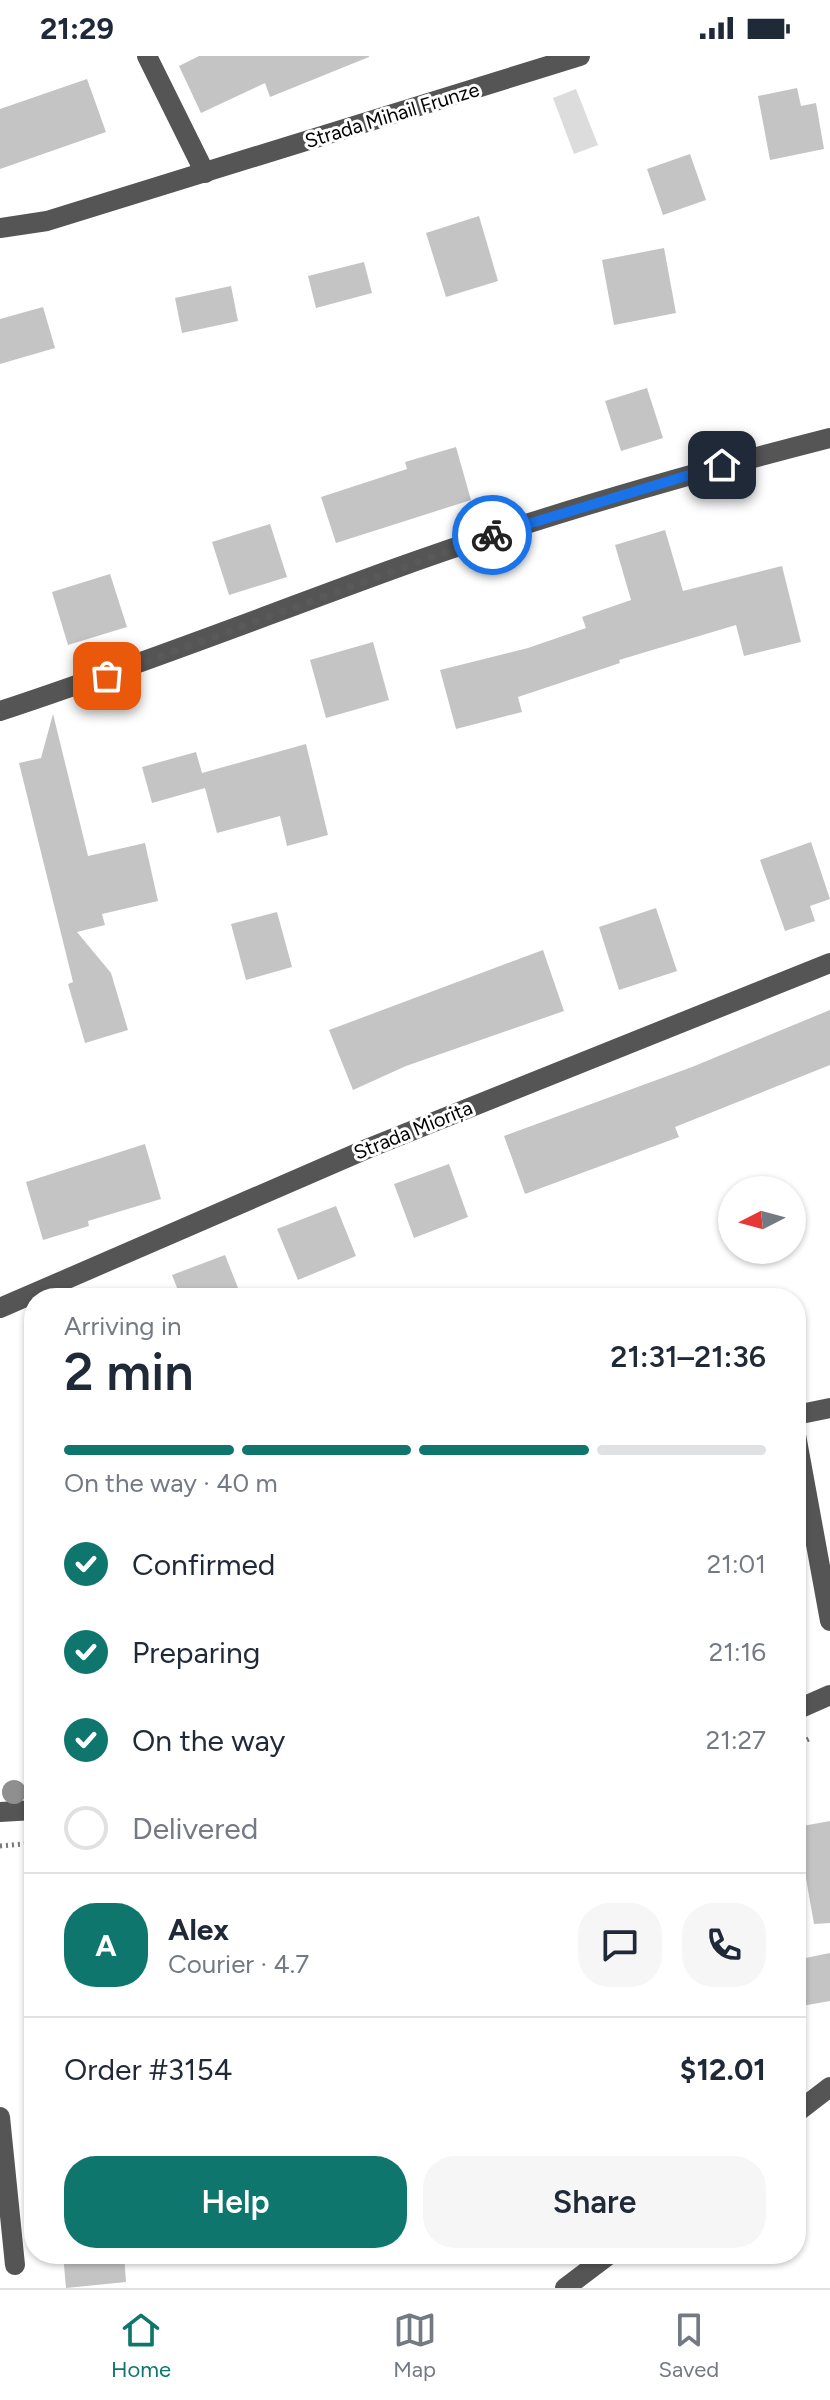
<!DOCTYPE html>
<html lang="en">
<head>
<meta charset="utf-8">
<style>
  :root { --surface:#fff; --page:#f6f6f7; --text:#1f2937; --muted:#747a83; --line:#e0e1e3; --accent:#0f766e }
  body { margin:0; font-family:Figtree,sans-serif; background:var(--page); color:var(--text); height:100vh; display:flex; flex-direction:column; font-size:30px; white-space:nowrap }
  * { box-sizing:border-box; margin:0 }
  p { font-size:26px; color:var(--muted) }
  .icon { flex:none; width:44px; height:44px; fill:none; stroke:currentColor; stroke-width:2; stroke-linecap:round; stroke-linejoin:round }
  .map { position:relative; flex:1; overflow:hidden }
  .drawer { position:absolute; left:24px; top:1232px; width:782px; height:976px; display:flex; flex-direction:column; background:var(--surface); border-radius:32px; box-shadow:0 2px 6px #0004 }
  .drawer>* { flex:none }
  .needle { width:52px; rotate:264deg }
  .buttons { position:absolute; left:718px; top:1120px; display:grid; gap:16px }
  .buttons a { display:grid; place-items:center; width:88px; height:88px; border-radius:50%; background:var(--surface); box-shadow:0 2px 6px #0004; font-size:40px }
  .pin { position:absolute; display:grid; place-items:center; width:68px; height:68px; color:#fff; margin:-34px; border-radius:16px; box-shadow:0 4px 12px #0006 }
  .courier { position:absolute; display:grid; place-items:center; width:80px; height:80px; margin:-40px; border:6px solid #1a73e8; border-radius:50%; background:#fff; color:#222; box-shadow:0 2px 10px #0007 }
  .head em { font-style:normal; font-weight:600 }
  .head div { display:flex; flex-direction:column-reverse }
  .head { display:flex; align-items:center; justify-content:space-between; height:136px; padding:0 40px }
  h1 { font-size:52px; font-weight:600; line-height:60px }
  .bar { display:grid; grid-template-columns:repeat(4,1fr); gap:12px 8px; align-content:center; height:96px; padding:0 40px }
  .bar i { height:10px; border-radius:6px; background:var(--line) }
  .bar .selected { background:var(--accent) }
  .bar p { grid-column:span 4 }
  .line { display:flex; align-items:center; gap:20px; padding:0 40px; border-top:2px solid var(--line) }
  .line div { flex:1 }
  .round { display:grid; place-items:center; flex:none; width:84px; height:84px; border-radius:32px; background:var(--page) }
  ol { padding:0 40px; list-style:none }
  li { display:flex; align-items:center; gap:24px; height:88px }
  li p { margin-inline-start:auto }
  li .icon { padding:8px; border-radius:50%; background:var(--accent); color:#fff; stroke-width:4 }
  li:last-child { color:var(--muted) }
  li i { width:44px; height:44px; border:4px solid var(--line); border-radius:50% }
  .action { display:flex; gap:16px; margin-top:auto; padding:16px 40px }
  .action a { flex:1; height:92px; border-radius:32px; background:var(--accent); color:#fff; font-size:32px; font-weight:600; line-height:92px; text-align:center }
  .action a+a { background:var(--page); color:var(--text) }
  .status { display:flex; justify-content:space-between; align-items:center; height:56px; padding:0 40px; background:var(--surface); direction:ltr }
  .status svg { height:22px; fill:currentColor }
  .tab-bar { display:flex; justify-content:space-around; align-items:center; height:112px; border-top:2px solid var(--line); background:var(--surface); font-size:22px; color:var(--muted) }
  .tab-bar a { display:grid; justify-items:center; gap:4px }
  .tab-bar .selected { color:var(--accent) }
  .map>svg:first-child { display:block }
  .green { fill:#dcdcdc }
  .building { fill:#c4c4c4 }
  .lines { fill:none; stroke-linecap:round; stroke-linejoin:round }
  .path { stroke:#777; stroke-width:5; stroke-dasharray:2 4; stroke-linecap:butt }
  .minor { stroke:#555; stroke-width:20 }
  .tree { fill:#8f8f8f }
  .done { stroke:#595959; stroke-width:8; stroke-dasharray:0 14.4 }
  .route { stroke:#1a73e8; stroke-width:10 }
  .labels { text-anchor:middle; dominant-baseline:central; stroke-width:6; stroke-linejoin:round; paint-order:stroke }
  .street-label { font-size:20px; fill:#000; stroke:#fff }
</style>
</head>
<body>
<div class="status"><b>21:29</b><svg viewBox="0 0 49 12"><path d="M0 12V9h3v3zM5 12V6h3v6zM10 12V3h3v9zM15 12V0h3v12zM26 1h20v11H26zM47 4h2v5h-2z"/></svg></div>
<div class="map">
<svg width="830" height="2232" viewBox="0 0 830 2232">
  <rect width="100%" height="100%" fill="#fff"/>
  <polygon class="green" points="576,33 598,89 574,98 553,42"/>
  <g class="building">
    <polygon points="199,0 369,0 369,1 270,41 265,27 201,57 179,10"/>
    <polygon points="87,23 106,76 0,113 0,53"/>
    <polygon points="797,32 801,50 816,47 824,93 770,104 758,40"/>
    <polygon points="690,98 706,144 663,159 647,113"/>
    <polygon points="479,160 498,225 446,241 426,177"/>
    <polygon points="664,192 676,257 614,269 602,204"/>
    <polygon points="364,206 372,237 316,252 308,220"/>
    <polygon points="231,230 238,265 182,277 175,242"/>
    <polygon points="43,251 55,292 0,308 0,263"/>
    <polygon points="647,332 663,382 621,395 605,345"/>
    <polygon points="456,391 471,444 336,487 321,441 407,413 405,406"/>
    <polygon points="270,468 287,521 229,539 212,486"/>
    <polygon points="665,474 683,535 782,510 801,586 744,600 736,569 619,604 620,607 518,641 522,656 456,673 440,614 528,592 586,572 582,561 631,544 615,489"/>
    <polygon points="110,518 127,571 68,589 52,536"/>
    <polygon points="373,586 389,644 326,662 310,604"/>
    <polygon points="53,658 88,800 145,787 158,845 102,858 105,869 77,876 111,917 128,974 85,987 68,928 73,926 19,707 41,702"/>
    <polygon points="306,688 328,779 287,790 280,760 217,777 205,732 152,747 142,711 196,696 202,717"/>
    <polygon points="811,786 830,843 810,850 815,865 785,875 760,804"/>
    <polygon points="656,852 677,915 619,934 599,871"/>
    <polygon points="277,856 292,911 246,924 231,868"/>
    <polygon points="543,894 564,955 406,1010 353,1034 329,974"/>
    <polygon points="830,954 830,1009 675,1071 679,1081 525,1138 504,1080 692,1011"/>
    <polygon points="145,1088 161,1143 88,1165 89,1170 43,1184 26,1126"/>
    <polygon points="449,1108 468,1161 414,1182 394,1128"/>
    <polygon points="336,1150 356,1200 298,1224 277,1173"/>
    <polygon points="225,1199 242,1242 181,1242 172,1219"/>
    <polygon points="830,1765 830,1867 814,1868 797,1771"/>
    <polygon points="830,1897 830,1945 796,1951 796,1904"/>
    <polygon points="63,2198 124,2198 126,2226 66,2232"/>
  </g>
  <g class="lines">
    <g class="path">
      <polyline points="796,1689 811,1682"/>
      <polyline points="0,1790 34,1787"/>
    </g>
    <g class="minor">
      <polyline points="147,0 205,117"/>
      <polyline points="0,172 47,165 580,0"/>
      <path d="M0 655C131 612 259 562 388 515 533 462 681 420 830 382"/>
      <polyline points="0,1252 369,1092 830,907"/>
      <polyline points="796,1359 830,1352"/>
      <polyline points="796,1379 830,1565"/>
      <polyline points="796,1654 830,1639"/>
      <polyline points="0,1756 34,1754"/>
      <polyline points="796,2057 830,2031"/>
      <polyline points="0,2061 15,2209"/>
      <polyline points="565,2232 610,2198"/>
    </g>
  </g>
  <circle class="tree" cx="14" cy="1736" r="12"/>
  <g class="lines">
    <polyline class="done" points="107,620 492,479"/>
    <polyline class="route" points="492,479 722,409"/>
  </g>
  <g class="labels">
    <g class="street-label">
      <text transform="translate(392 59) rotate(-17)">Strada Mihail Frunze</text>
      <text transform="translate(413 1074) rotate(-22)">Strada Miorița</text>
    </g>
  </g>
</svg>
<div class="buttons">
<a><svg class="needle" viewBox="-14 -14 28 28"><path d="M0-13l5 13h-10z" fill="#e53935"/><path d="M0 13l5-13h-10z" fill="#747a83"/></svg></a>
</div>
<div class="pin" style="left:107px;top:620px;background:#ea580c"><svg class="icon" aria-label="bag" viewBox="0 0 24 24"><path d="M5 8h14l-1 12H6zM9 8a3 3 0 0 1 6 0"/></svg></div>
<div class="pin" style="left:722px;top:409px;background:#1f2937"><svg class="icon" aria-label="home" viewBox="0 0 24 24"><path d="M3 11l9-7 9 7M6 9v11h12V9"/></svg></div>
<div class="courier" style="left:492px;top:479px"><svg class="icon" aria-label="bike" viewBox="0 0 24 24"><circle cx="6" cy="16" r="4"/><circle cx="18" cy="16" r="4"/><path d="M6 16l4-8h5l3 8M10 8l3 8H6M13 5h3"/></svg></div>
<section class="drawer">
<div class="head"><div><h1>2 min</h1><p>Arriving in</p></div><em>21:31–21:36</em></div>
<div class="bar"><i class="selected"></i><i class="selected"></i><i class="selected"></i><i></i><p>On the way · 40 m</p></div>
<ol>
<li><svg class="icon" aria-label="check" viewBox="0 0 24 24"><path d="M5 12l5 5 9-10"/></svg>Confirmed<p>21:01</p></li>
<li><svg class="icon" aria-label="check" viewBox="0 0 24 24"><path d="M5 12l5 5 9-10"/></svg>Preparing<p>21:16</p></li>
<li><svg class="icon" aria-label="check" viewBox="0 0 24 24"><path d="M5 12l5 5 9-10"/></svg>On the way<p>21:27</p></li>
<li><i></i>Delivered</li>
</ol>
<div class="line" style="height:144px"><b class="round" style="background:var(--accent);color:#fff">A</b><div><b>Alex</b><p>Courier · 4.7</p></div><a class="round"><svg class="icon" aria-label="chat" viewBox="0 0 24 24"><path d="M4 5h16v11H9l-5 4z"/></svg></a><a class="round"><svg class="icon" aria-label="phone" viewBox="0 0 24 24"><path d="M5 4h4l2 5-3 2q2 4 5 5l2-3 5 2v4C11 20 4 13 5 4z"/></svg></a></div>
<div class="line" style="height:104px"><div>Order #3154</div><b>$12.01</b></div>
<div class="action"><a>Help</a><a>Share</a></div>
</section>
</div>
<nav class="tab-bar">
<a class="selected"><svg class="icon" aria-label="home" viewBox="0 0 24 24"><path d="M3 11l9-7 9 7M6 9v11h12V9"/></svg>Home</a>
<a><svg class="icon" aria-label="map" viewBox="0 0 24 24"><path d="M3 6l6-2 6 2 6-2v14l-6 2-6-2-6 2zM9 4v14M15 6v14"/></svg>Map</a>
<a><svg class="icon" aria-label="saved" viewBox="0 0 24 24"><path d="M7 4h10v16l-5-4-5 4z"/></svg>Saved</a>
</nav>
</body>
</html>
